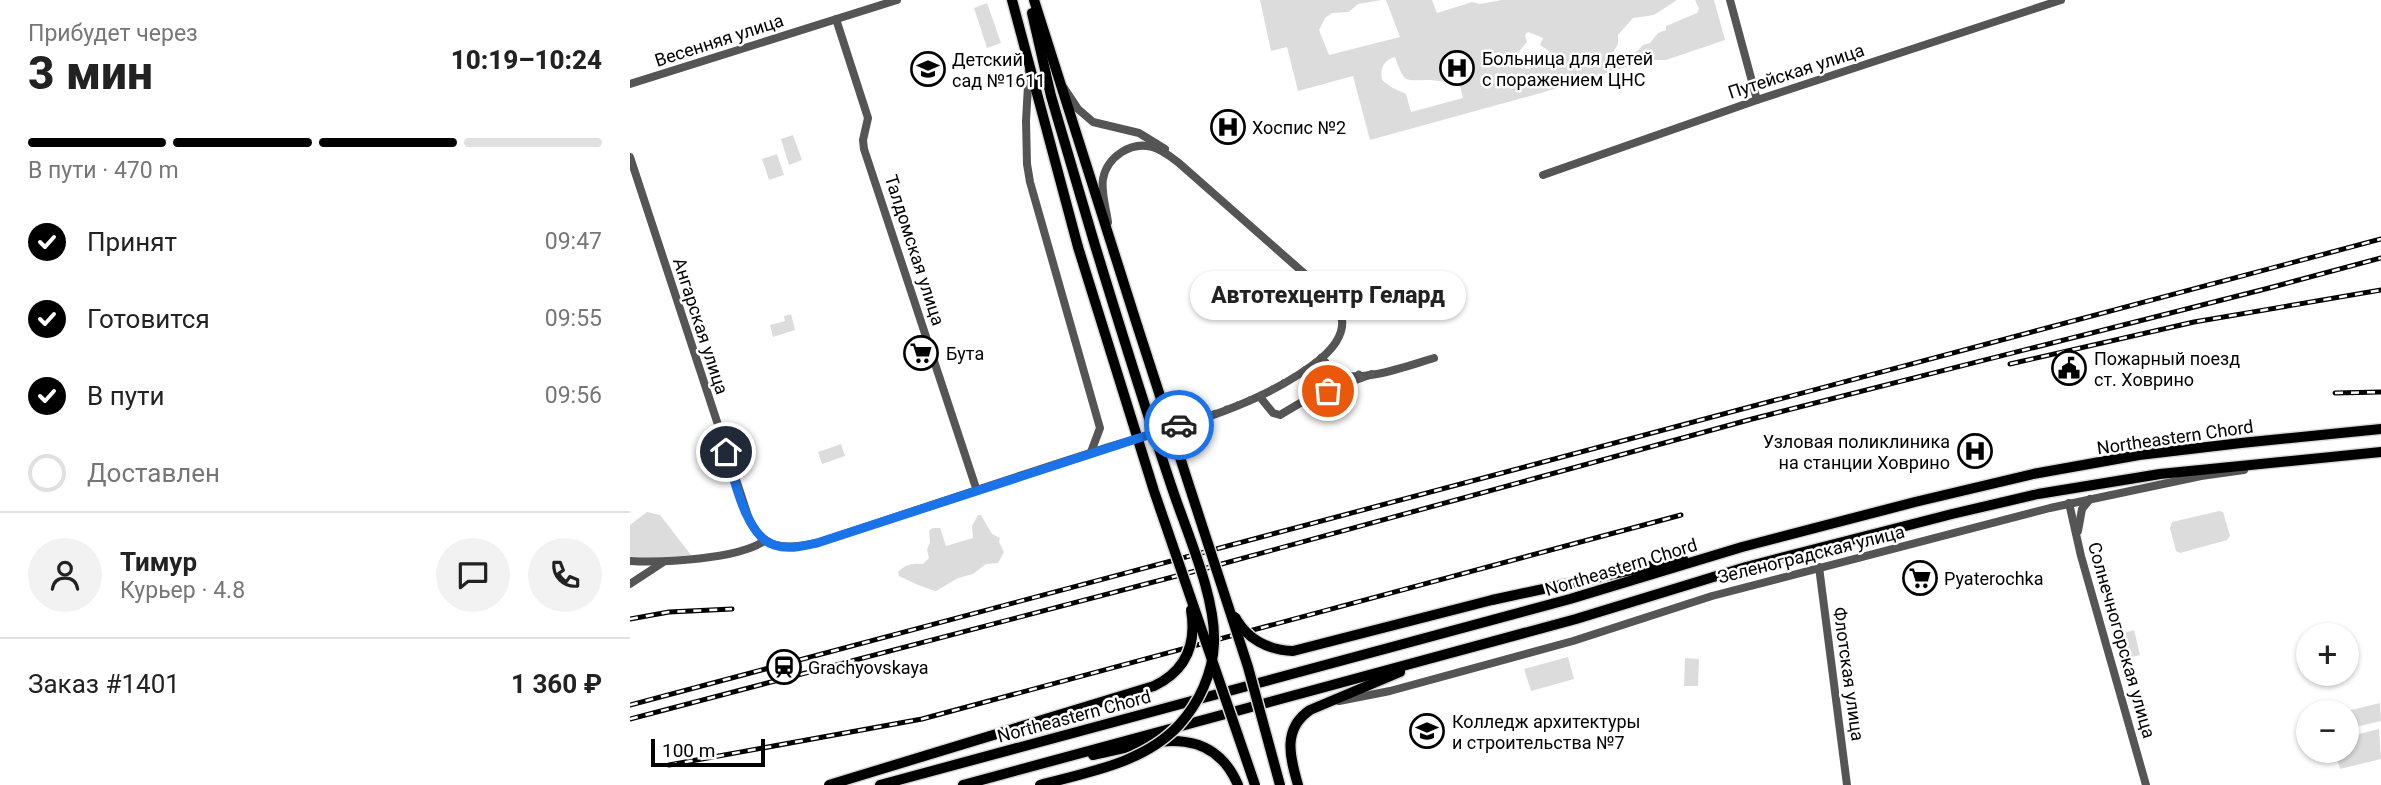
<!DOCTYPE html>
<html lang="ru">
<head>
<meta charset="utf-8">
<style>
  :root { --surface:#fff; --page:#f2f2f2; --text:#222; --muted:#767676; --line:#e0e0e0; --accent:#000 }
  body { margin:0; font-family:Roboto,sans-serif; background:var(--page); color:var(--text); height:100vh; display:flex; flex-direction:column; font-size:26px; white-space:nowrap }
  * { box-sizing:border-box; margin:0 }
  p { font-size:23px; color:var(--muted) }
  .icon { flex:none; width:38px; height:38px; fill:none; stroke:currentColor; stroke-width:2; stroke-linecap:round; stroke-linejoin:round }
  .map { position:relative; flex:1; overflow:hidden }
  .side { display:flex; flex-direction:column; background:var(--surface); width:630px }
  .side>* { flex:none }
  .controls { position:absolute; left:1666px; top:623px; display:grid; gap:14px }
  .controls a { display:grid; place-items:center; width:63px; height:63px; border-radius:50%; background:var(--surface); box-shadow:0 2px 5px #0004; font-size:35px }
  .scale { position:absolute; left:21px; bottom:18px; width:114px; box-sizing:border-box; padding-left:7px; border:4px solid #000; border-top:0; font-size:19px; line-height:24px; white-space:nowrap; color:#000; -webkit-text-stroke:5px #fff; paint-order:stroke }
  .pin { position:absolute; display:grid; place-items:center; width:60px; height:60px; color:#fff; margin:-30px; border:4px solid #fff; border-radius:50%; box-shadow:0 2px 7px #0007 }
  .courier { position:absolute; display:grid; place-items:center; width:70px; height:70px; margin:-35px; border:5px solid #1a73e8; border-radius:50%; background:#fff; color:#222; box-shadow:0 2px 9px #0007 }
  .bubble { position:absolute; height:49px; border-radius:24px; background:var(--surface); box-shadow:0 2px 5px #0004; font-size:23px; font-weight:800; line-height:49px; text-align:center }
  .head em { font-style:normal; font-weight:800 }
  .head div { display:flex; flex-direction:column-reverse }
  .head { display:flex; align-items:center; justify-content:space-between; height:119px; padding:0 28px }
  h1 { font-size:46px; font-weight:800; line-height:52px }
  .bar { display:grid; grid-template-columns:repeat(4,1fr); gap:10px 7px; align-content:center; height:84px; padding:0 28px }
  .bar i { height:9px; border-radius:5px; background:var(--line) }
  .bar .current { background:var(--accent) }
  .bar p { grid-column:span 4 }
  .line { display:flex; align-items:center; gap:18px; padding:0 28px; border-top:2px solid var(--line) }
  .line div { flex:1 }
  .round { display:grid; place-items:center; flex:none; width:74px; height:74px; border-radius:37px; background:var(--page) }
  ol { padding:0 28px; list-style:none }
  li { display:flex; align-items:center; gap:21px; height:77px }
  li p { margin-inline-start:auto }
  li .icon { padding:7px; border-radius:50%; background:var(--accent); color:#fff; stroke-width:4 }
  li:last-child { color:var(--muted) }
  li i { width:38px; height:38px; border:4px solid var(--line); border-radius:50% }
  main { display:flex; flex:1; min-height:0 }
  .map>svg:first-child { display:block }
  .green { fill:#dcdcdc; fill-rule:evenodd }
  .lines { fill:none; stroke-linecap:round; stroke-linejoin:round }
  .major-casing { stroke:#dbdbdb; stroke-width:13 }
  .minor { stroke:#555; stroke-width:8 }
  .major { stroke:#000; stroke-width:10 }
  .rail-casing { stroke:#000; stroke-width:5 }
  .rail { stroke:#fff; stroke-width:2.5; stroke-dasharray:8; stroke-linecap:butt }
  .major-bridge-casing { stroke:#dbdbdb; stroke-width:13; stroke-linecap:butt }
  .major-bridge { stroke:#000; stroke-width:10 }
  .done { stroke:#595959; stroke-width:7; stroke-dasharray:0 12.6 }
  .route { stroke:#1a73e8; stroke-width:9 }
  .labels { text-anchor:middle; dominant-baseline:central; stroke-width:5; stroke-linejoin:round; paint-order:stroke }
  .street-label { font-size:18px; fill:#000; stroke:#fff }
  .poi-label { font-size:18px; fill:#000; stroke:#fff; text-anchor:start }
</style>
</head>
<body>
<main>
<section class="side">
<div class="head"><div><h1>3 мин</h1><p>Прибудет через</p></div><em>10:19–10:24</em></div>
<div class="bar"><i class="current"></i><i class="current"></i><i class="current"></i><i></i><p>В пути · 470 m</p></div>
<ol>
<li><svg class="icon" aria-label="check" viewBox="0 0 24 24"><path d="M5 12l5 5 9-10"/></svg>Принят<p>09:47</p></li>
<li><svg class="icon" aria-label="check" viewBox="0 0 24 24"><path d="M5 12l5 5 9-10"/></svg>Готовится<p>09:55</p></li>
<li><svg class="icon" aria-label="check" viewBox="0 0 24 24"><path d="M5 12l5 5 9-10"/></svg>В пути<p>09:56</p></li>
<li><i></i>Доставлен</li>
</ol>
<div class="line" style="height:126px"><a class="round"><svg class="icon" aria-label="person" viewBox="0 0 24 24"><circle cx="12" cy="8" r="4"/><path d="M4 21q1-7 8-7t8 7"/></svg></a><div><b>Тимур</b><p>Курьер · 4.8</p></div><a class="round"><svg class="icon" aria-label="chat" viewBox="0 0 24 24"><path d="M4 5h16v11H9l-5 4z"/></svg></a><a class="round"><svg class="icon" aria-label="phone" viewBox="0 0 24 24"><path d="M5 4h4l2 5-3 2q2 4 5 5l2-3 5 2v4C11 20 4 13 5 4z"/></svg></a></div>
<div class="line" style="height:91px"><div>Заказ #1401</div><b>1 360 ₽</b></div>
</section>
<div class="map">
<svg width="1751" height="785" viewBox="0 0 1751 785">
  <rect width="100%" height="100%" fill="#fff"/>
  <g class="green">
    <path d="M630 0H752L728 4 719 12 702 13 695 18 689 30 699 55 770 37 756 0H802L807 13 842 2 850 4 872 0H1047L1024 15 1003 18 988 35V44L982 54 987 59 1003 55 1013 45 1020 43 1028 33 1036 30V26L1067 13 1069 9 1065 0H1084L1095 40 1036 60H1019L911 93 740 140 723 76 668 91 657 47 641 51ZM898 32 913 38 910 45 920 52 918 56 914 58 907 54 903 55V67L899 69 892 68 886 62V55L897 42 895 35ZM765 57C775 85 774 80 801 80 810 81 820 83 829 82L833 98 781 112 776 94 761 87 752 80C750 68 753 61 765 57Z"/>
    <polygon points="357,3 371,43 357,48 344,8"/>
    <polygon points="163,135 172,160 159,165 151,139"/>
    <polygon points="147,154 154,175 139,180 132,159"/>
    <polygon points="161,314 165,330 143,337 140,325 155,321 154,316"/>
    <polygon points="211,444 215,456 192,464 188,452"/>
    <polygon points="1589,511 1593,512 1600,536 1597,540 1550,553 1546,551 1540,528 1542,522"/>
    <polygon points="17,512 30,515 61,555 25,559 0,558 0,525"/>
    <path d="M348 515H351L362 534 370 538 369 542 374 552 368 563 356 564 343 574 328 578 306 591C297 589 279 581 269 576L268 572C276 564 282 563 293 564L299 558 297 550 300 542 299 531 303 528H310L316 546 343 538 342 526Z"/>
    <polygon points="1504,630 1510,655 1497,658 1491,634"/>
    <polygon points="938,657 944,679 901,691 894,669"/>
    <polygon points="1055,658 1069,659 1068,686 1054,686"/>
    <polygon points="1750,703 1751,721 1717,729 1717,712 1713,712"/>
    <polygon points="1749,729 1751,759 1710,769 1705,751 1717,751 1717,737"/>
  </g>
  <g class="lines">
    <g class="major-casing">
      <g id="major">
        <polyline points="382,0 448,247"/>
        <polyline points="404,0 508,328"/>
        <polyline points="402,13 421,96 464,242"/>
        <polyline points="862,600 1053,559"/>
        <path d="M463 755C517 744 580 719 608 785"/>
        <polyline points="250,785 940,599 1112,547 1285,502 1403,474 1509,455 1611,443 1751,429"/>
        <polyline points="333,785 946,619 1116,567 1322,514 1408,494 1530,474 1751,452"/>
        <path d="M668 785C660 757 652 729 680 710L770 672"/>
      </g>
    </g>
    <g class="minor">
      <polyline points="1100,0 1127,100"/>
      <polyline points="206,19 238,118 233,140 234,149 347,491"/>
      <polyline points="399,68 396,121 397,164 400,182 470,428 461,452"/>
      <polyline points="0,84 267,0"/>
      <polyline points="434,88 448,109 463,122 509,133 535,149"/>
      <path d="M0 157 118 516C132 550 155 550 187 543 278 513 369 482 460 453 530 430 606 415 668 375 697 357 730 330 701 297L550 164C541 157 533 150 522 147 501 141 477 157 473 179 471 192 476 208 478 222"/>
      <polyline points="913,175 1127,100 1431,0"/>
      <path d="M691 358C696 363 700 369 707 373 730 384 780 365 804 358"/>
      <polyline points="630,397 643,413 650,415 682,396 742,374"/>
      <polyline points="1439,503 1451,556 1516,785"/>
      <polyline points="1448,531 1452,509 1460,499"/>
      <path d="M0 561C32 563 109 559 134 541"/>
      <polyline points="1189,567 1217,785"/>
      <polyline points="0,584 32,563"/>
      <polyline points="709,701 760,691 943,641 1082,596 1420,508 1571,476 1614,470"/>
    </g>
    <use href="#major" class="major"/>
    <g class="rail-casing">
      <g id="rail">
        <polyline points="1380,364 1564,322 1751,290"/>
        <polyline points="1705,393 1751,392"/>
        <polyline points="0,619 39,612 102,609"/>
        <polyline points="0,705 1751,239"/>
        <polyline points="0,719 577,568 1122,419 1639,288 1751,258"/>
        <polyline points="39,765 292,719 1051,515"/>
      </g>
    </g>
    <use href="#rail" class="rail"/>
    <g class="major-bridge-casing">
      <g id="major-bridge">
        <polyline points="448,247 524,491 625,785"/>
        <polyline points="508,328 618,667 650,785"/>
        <path d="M605 617C617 639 638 650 663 651L862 600"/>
        <path d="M199 785 524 686C555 671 567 645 561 610"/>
        <path d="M410 785C458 772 514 763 549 725 569 703 583 673 584 643 586 596 556 531 541 485 514 405 489 324 464 242"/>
      </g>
    </g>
    <use href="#major-bridge" class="major-bridge"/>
  </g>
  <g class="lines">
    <path class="done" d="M549 425C601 409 648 392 691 358L710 374H742L698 391"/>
    <path class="route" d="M96 452C104 478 116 537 144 545 159 550 173 546 187 543L549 425"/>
  </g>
  <defs>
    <g id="hospital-ring" transform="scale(1.75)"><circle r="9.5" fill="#fff" stroke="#000" stroke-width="1.5"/><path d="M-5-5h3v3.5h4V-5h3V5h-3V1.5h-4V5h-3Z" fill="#000"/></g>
    <g id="school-ring" transform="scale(1.75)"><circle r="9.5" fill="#fff" stroke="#000" stroke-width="1.5"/><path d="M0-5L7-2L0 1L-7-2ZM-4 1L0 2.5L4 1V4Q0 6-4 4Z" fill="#000"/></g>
    <g id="supermarket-ring" transform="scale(1.75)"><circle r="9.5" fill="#fff" stroke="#000" stroke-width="1.5"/><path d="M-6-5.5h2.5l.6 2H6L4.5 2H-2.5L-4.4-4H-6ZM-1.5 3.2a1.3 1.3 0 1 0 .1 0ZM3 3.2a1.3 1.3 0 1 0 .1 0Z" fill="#000"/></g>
    <g id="civic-ring" transform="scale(1.75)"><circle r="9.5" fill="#fff" stroke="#000" stroke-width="1.5"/><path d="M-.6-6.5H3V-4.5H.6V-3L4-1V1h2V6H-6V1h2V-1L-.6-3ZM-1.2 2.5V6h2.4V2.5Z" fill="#000"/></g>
    <g id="station-ring" transform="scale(1.75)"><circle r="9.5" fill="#fff" stroke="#000" stroke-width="1.5"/><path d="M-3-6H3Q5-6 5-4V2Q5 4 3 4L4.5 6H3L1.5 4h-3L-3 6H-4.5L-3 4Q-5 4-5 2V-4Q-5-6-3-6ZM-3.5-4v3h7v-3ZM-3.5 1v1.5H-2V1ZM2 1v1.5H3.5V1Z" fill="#000"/></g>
    <g id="university-ring" transform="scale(1.75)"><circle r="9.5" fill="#fff" stroke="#000" stroke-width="1.5"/><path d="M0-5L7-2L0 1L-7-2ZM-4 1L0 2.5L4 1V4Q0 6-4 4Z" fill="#000"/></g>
  </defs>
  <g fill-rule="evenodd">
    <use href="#hospital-ring" x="827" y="68"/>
    <use href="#school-ring" x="298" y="69"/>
    <use href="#hospital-ring" x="598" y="127"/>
    <use href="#supermarket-ring" x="291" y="353"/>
    <use href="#civic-ring" x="1439" y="368"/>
    <use href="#hospital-ring" x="1345" y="451"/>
    <use href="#supermarket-ring" x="1290" y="578"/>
    <use href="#station-ring" x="154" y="667"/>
    <use href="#university-ring" x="797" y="731"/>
  </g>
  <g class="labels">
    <g class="street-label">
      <text transform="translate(89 40) rotate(-18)">Весенняя улица</text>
      <text transform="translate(1166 71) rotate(-18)">Путейская улица</text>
      <text transform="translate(285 250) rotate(72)">Талдомская улица</text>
      <text transform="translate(71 326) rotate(72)">Ангарская улица</text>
      <text transform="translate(1545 437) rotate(-8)">Northeastern Chord</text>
      <text transform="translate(1181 554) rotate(-14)">Зеленоградская улица</text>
      <text transform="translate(991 567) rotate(-17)">Northeastern Chord</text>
      <text transform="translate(1492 640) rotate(74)">Солнечногорская улица</text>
      <text transform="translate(1219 674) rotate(82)">Флотская улица</text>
      <text transform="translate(444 716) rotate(-15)">Northeastern Chord</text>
    </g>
    <g class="poi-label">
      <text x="852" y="58">Больница для детей<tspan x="852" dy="21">с поражением ЦНС</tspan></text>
      <text x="322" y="59">Детский<tspan x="322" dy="21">сад №1611</tspan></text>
      <text x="622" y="127">Хоспис №2</text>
      <text x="316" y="353">Бута</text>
      <text x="1464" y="358">Пожарный поезд<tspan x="1464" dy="21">ст. Ховрино</tspan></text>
      <text x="1320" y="441" text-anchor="end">Узловая поликлиника<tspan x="1320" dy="21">на станции Ховрино</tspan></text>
      <text x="1314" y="578">Pyaterochka</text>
      <text x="178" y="667">Grachyovskaya</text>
      <text x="822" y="721">Колледж архитектуры<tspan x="822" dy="21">и строительства №7</tspan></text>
    </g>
  </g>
</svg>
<div class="controls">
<a>+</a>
<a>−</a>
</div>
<div class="scale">100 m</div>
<div class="pin" style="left:698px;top:391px;background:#ea580c"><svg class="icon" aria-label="bag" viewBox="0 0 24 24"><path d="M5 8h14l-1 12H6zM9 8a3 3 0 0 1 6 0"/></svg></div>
<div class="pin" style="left:96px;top:452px;background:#1f2937"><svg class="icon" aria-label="home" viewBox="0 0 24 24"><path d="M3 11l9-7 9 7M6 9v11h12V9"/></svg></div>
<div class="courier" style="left:549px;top:425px"><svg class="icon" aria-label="car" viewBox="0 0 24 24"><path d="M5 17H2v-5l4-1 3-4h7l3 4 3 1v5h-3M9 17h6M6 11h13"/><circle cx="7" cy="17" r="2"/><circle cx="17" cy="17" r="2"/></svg></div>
<div class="bubble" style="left:560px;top:271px;width:276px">Автотехцентр Гелард</div>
</div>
</main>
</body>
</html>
